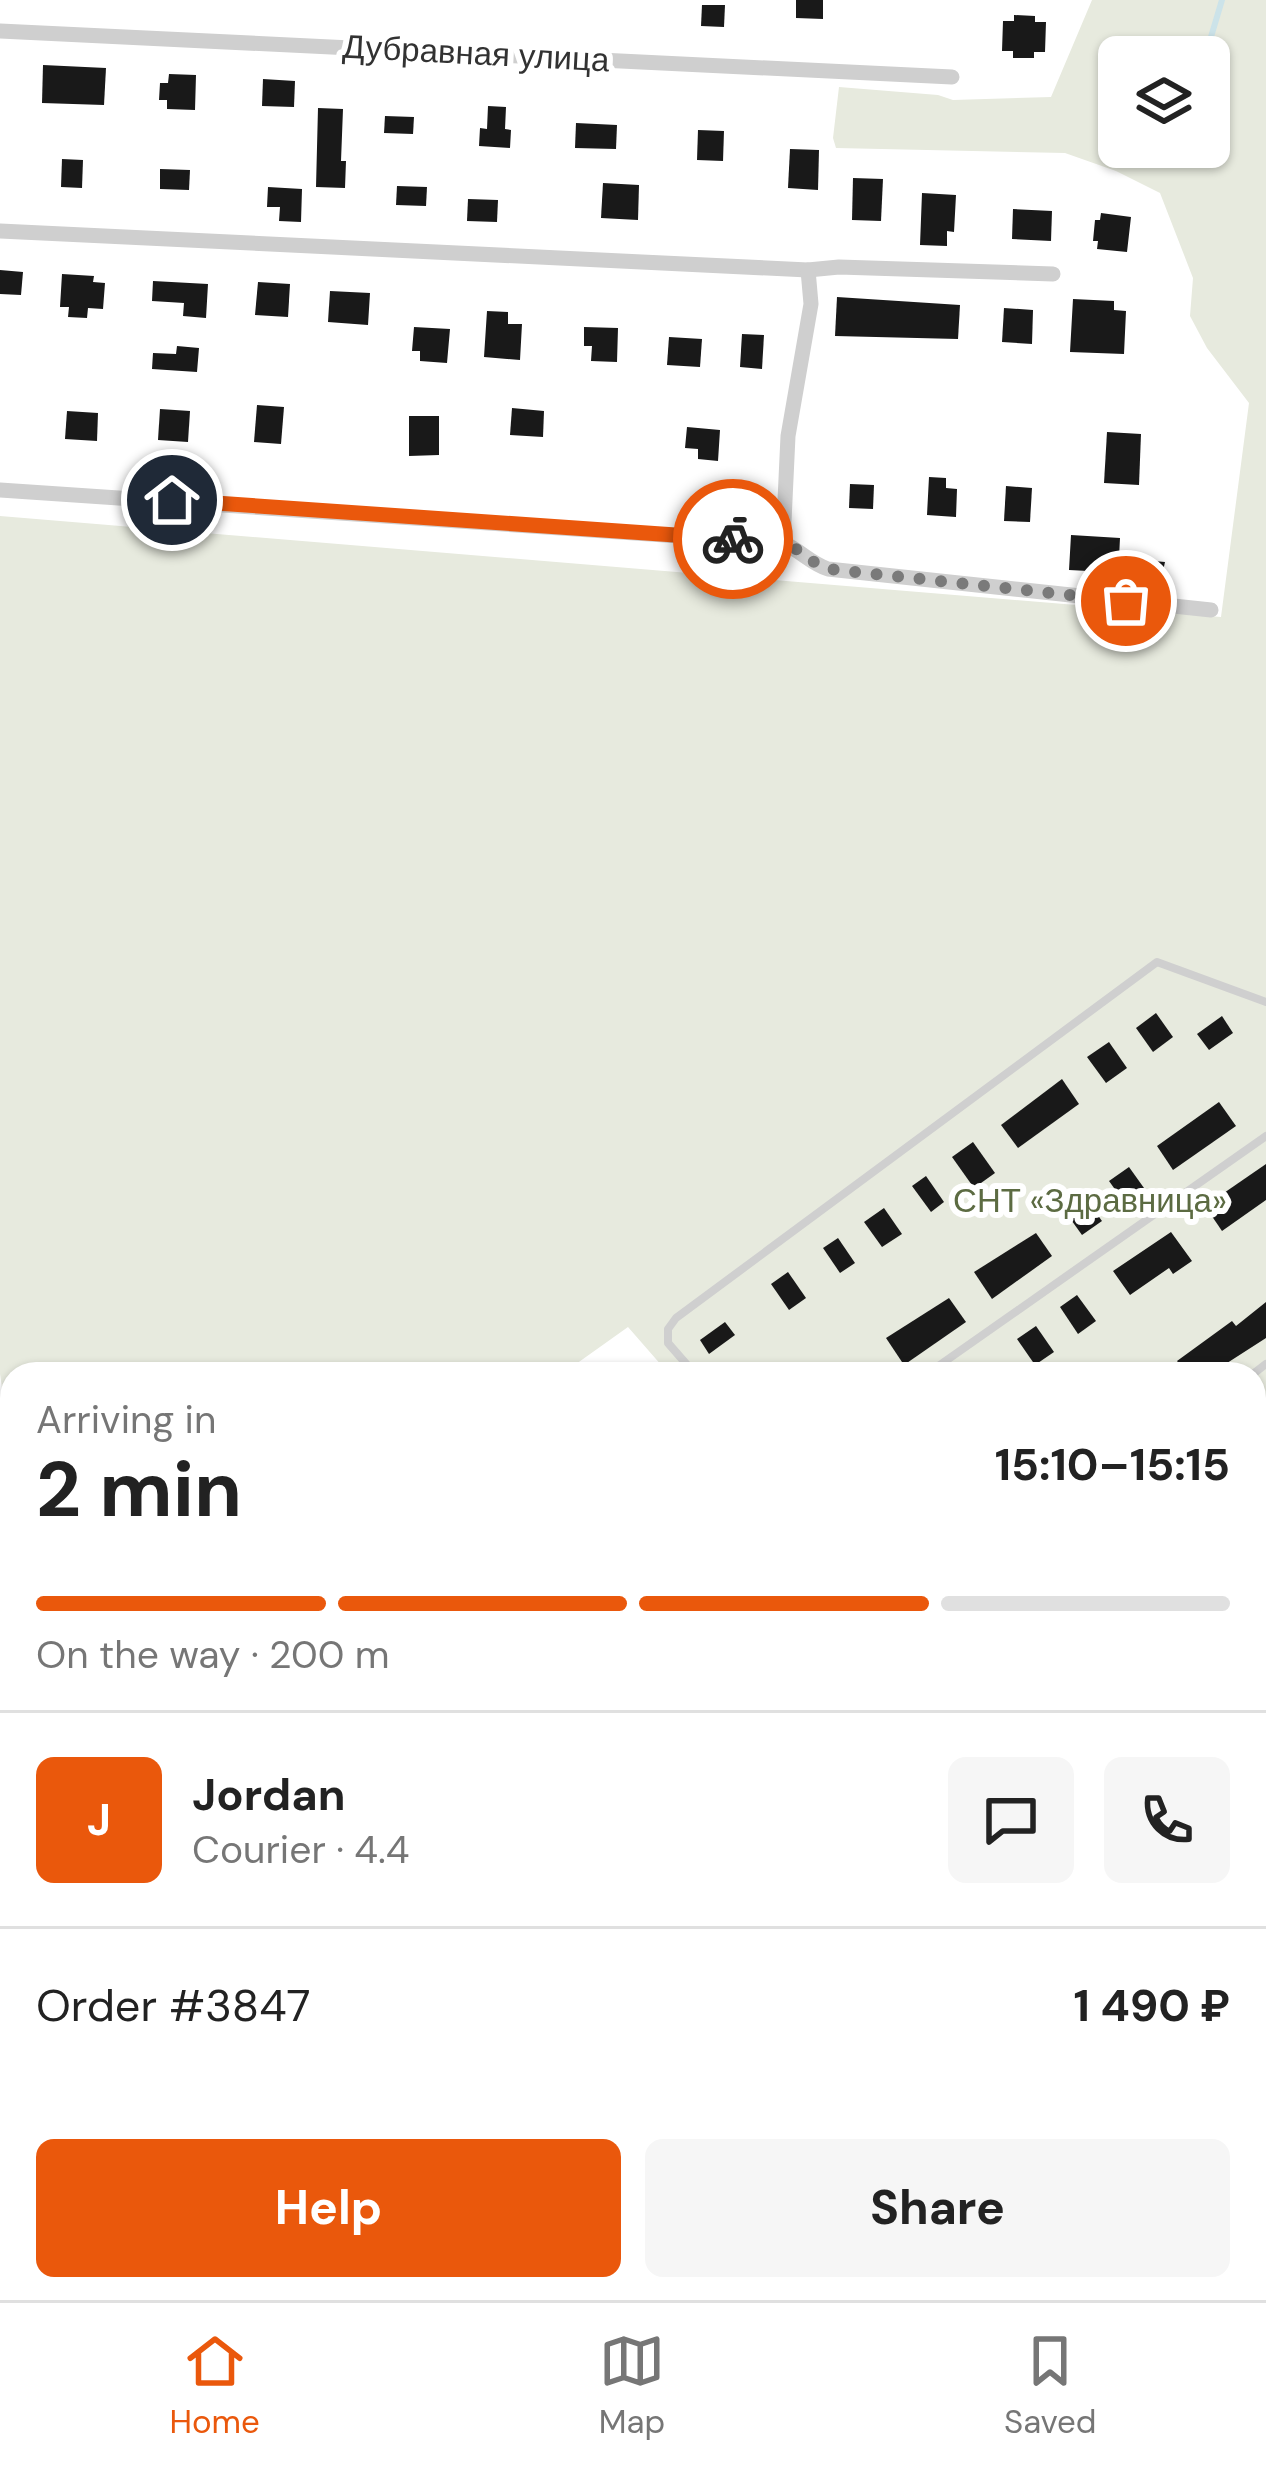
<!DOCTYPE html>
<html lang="en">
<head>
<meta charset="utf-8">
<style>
  :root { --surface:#fff; --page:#f6f6f6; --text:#222; --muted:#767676; --line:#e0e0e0; --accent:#ea580c }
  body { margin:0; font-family:"DM Sans",sans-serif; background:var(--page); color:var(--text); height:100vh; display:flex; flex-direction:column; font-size:45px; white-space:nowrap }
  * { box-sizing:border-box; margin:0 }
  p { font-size:39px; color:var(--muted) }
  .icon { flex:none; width:66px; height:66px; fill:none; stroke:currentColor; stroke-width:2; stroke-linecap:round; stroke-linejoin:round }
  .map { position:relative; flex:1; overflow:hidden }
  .sheet { position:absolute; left:0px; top:1362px; width:1266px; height:939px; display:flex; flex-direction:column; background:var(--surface); border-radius:36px 36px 0 0; box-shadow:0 3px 9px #0004 }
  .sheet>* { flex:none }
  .controls { position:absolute; left:1098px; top:36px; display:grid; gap:24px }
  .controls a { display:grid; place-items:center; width:132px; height:132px; border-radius:18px; background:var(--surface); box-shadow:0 3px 9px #0004; font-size:60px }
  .pin { position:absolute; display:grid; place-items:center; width:102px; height:102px; color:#fff; margin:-51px; border:6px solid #fff; border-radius:50%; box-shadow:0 3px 12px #0007 }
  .courier { position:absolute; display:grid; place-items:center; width:120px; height:120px; margin:-60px; border:9px solid #ea580c; border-radius:50%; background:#fff; color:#222; box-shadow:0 3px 15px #0007 }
  .overview em { font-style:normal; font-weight:700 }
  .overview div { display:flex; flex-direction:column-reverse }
  .overview { display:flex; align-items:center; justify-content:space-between; height:204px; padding:0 36px }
  h1 { font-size:78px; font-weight:700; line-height:90px }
  .bar { display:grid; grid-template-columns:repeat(4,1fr); gap:18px 12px; align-content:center; height:144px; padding:0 36px }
  .bar i { height:15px; border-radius:9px; background:var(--line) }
  .bar .current { background:var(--accent) }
  .bar p { grid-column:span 4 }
  .line { display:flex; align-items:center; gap:30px; padding:0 36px; border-top:3px solid var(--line) }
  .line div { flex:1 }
  .round { display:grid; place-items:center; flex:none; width:126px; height:126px; border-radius:18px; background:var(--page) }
  .cta { display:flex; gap:24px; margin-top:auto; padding:24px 36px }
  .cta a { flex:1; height:138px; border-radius:18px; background:var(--accent); color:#fff; font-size:48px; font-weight:700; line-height:138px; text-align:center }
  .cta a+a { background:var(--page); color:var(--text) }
  .dock { display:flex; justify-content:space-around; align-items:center; height:168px; border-top:3px solid var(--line); background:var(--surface); font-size:33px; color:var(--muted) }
  .dock a { display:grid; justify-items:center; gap:6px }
  .dock .current { color:var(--accent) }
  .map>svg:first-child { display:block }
  .green { fill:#e7eade; fill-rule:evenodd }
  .water { fill:#cce3e9 }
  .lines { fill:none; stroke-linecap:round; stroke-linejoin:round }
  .stream { stroke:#cce3e9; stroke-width:6 }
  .building { fill:#191919 }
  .service { stroke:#cfcfcf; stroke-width:8 }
  .minor { stroke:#cfcfcf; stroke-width:15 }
  .done { stroke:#7a7a7a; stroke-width:12; stroke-dasharray:0 21.6 }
  .route { stroke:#ea580c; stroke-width:15 }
  .labels { text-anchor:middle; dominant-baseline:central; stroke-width:12; stroke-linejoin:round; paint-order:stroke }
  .street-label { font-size:33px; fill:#323232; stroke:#fff }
  .park-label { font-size:33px; fill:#5c6b42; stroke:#fff }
</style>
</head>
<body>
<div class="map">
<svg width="1266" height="2300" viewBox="0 0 1266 2300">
  <rect width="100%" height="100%" fill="#fff"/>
  <g class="green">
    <path d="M1092 0H1266V2148L1254 2122V1374H669L628 1327 562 1374H12V1458L0 1374V516L1221 617 1249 403 1207 348 1190 316 1193 278 1160 193 1116 171 1065 153 836 148 833 138 839 87 938 95 953 100 1051 97ZM1119 57H1209V147H1119Z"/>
    <polygon points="12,1880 12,2214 10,2215 0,2189 0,1885"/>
    <polygon points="0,2216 12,2248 12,2289 887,2289 897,2300 0,2300"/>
  </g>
  <polygon class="water" points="7,1633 12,1638 12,1872 0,1878 0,1635"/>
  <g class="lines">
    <g class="stream">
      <polyline points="1205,57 1222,0"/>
      <polyline points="1160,164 1168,147"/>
    </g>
  </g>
  <g class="building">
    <polygon points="796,0 823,0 823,19 796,18"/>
    <polygon points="702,5 725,5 724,27 701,26"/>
    <polygon points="1014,15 1035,16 1035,22 1046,22 1045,52 1034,52 1034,58 1013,58 1013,51 1002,51 1003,21 1014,21"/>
    <polygon points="43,65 106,68 104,105 42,103"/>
    <polygon points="169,74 196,75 195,110 167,109 167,100 159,100 160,83 168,83"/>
    <polygon points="263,79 295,81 294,107 262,106"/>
    <polygon points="488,106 506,107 505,129 511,130 510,148 479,146 480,128 487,129"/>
    <polygon points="318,108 343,109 341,161 346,161 345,188 316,187"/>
    <polygon points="385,116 414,117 413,134 384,133"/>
    <polygon points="576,123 617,125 616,149 575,148"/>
    <polygon points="698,130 724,131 723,161 697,160"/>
    <polygon points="790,149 819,150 818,190 788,188"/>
    <polygon points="62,159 83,160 82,188 61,187"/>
    <polygon points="160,169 190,170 189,190 160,189"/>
    <polygon points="853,178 883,179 881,221 852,220"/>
    <polygon points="603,183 639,185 638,220 601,218"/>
    <polygon points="397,186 427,187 426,206 396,205"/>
    <polygon points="268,187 302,189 301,222 279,221 280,207 267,207"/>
    <polygon points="922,193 956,195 954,232 947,231 947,246 920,245"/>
    <polygon points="468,199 498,200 497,222 467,221"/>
    <polygon points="1013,209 1052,211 1051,241 1012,239"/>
    <polygon points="1101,213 1131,217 1127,252 1097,249 1098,241 1093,241 1095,220 1100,220"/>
    <polygon points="0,270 23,272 21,295 0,294"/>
    <polygon points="62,274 94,276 93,282 105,283 103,309 88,308 87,318 68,317 69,307 60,307"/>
    <polygon points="153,281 208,284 206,318 183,316 184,303 152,301"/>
    <polygon points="258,282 290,284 288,317 255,315"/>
    <polygon points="330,291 370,293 368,325 328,322"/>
    <polygon points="837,297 960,305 958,339 835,336"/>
    <polygon points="1073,299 1114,301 1114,310 1126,311 1124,354 1070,352"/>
    <polygon points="1004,308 1033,310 1032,344 1002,342"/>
    <polygon points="487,311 508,312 508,324 522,324 520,360 484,357"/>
    <polygon points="414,327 450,329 447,363 420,361 420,351 412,351"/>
    <polygon points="584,327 618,328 617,362 591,361 592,346 584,346"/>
    <polygon points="742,334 764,335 762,369 740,367"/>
    <polygon points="669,337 702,339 700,367 667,365"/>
    <polygon points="177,346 199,348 197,372 152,369 153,353 176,354"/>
    <polygon points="257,405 284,407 281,444 254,442"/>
    <polygon points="512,408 544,411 543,437 510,435"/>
    <polygon points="160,409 190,411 188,442 158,440"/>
    <polygon points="67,411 98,413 97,441 65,439"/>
    <polygon points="409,416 439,416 439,455 409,456"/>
    <polygon points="687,427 720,430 718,461 698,459 698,449 685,448"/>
    <polygon points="1107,432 1141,434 1139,485 1104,483"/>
    <polygon points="929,477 946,478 946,488 957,489 956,517 927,515"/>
    <polygon points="850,484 874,485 873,509 849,508"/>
    <polygon points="1006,486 1032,488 1030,522 1004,521"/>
    <polygon points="1071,535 1120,538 1119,558 1165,562 1159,589 1126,586 1127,573 1069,570"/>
    <polygon points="1156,1013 1173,1037 1153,1052 1136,1028"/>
    <polygon points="1222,1016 1233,1033 1209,1050 1197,1034"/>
    <polygon points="1109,1042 1127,1068 1106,1083 1087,1057"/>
    <polygon points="1062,1079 1079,1104 1018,1148 1001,1125"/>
    <polygon points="1219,1102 1236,1126 1173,1170 1157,1146"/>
    <polygon points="973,1142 995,1173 974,1188 952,1157"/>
    <polygon points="1266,1164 1266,1200 1222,1231 1205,1206"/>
    <polygon points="1129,1167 1144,1188 1124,1202 1109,1181"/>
    <polygon points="926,1176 944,1202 931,1212 912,1186"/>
    <polygon points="1084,1196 1102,1221 1082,1235 1064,1210"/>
    <polygon points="884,1208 902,1234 882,1247 864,1222"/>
    <polygon points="1171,1232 1192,1261 1173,1274 1169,1268 1130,1295 1113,1271"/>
    <polygon points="1036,1233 1052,1256 992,1299 974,1272"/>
    <polygon points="838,1238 855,1263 840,1273 823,1248"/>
    <polygon points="788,1272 806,1298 789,1310 771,1284"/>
    <polygon points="1077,1295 1096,1321 1078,1334 1060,1307"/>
    <polygon points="949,1298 966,1322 904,1365 886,1338"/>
    <polygon points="1266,1302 1266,1338 1210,1374 1187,1374 1177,1361 1232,1321 1236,1326"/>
    <polygon points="725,1322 735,1335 709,1354 700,1340"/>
    <polygon points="1036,1326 1054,1352 1035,1365 1017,1339"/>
  </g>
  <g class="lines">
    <g class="service">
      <polyline points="695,1374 668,1343 668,1329 676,1318 1157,962 1266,1002"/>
      <polyline points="927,1374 1266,1136"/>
      <polyline points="1253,1374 1266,1364"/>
      <polyline points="1254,1614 1266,1605"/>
      <polyline points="1024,2289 1037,2300"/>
      <polyline points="14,2299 33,2289"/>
    </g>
    <g class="minor">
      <polyline points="0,31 952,77"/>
      <polyline points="0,231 808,270 839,267 1053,274"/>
      <path d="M0 490 783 543C800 550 810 563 828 569L1211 610"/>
      <polyline points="783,543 788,436 811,304 808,270"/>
      <polyline points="1254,2242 1266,2258"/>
      <polyline points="0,2269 13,2300"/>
      <polyline points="510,2300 540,2289"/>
    </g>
  </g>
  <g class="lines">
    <path class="done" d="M733 539C752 541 778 538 794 548 807 555 813 564 828 569L1126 601"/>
    <polyline class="route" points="172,500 733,539"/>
  </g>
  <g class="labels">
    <g class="street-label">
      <text transform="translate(476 53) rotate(3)">Дубравная улица</text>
    </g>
    <g class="park-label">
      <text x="1090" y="1200">СНТ «Здравница»</text>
    </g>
  </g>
</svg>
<div class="controls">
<a><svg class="icon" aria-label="layers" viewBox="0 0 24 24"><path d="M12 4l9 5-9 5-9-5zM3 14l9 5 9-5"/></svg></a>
</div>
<div class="pin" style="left:1126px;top:601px;background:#ea580c"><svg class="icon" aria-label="bag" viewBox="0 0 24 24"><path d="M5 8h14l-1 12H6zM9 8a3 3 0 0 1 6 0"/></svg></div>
<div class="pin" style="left:172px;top:500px;background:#1f2937"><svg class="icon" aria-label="home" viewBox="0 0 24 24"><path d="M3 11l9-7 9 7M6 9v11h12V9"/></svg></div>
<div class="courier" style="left:733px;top:539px"><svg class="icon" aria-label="bike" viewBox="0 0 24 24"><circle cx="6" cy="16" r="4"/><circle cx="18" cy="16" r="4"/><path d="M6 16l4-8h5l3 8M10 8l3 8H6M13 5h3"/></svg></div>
<section class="sheet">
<div class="overview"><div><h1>2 min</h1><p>Arriving in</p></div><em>15:10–15:15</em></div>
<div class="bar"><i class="current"></i><i class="current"></i><i class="current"></i><i></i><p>On the way · 200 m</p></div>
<div class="line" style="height:216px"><b class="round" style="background:var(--accent);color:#fff">J</b><div><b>Jordan</b><p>Courier · 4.4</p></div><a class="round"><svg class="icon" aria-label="chat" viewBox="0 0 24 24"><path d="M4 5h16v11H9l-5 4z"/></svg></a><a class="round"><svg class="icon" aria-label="phone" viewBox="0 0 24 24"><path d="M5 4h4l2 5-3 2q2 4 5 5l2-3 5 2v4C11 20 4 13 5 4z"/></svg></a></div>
<div class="line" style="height:156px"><div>Order #3847</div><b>1 490 ₽</b></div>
<div class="cta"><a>Help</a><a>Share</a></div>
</section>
</div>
<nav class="dock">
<a class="current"><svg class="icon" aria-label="home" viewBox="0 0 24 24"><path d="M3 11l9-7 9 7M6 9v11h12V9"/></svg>Home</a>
<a><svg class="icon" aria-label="map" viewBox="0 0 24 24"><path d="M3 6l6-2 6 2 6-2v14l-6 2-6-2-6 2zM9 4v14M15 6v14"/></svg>Map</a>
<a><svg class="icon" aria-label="saved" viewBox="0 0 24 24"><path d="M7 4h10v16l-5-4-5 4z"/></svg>Saved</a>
</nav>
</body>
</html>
